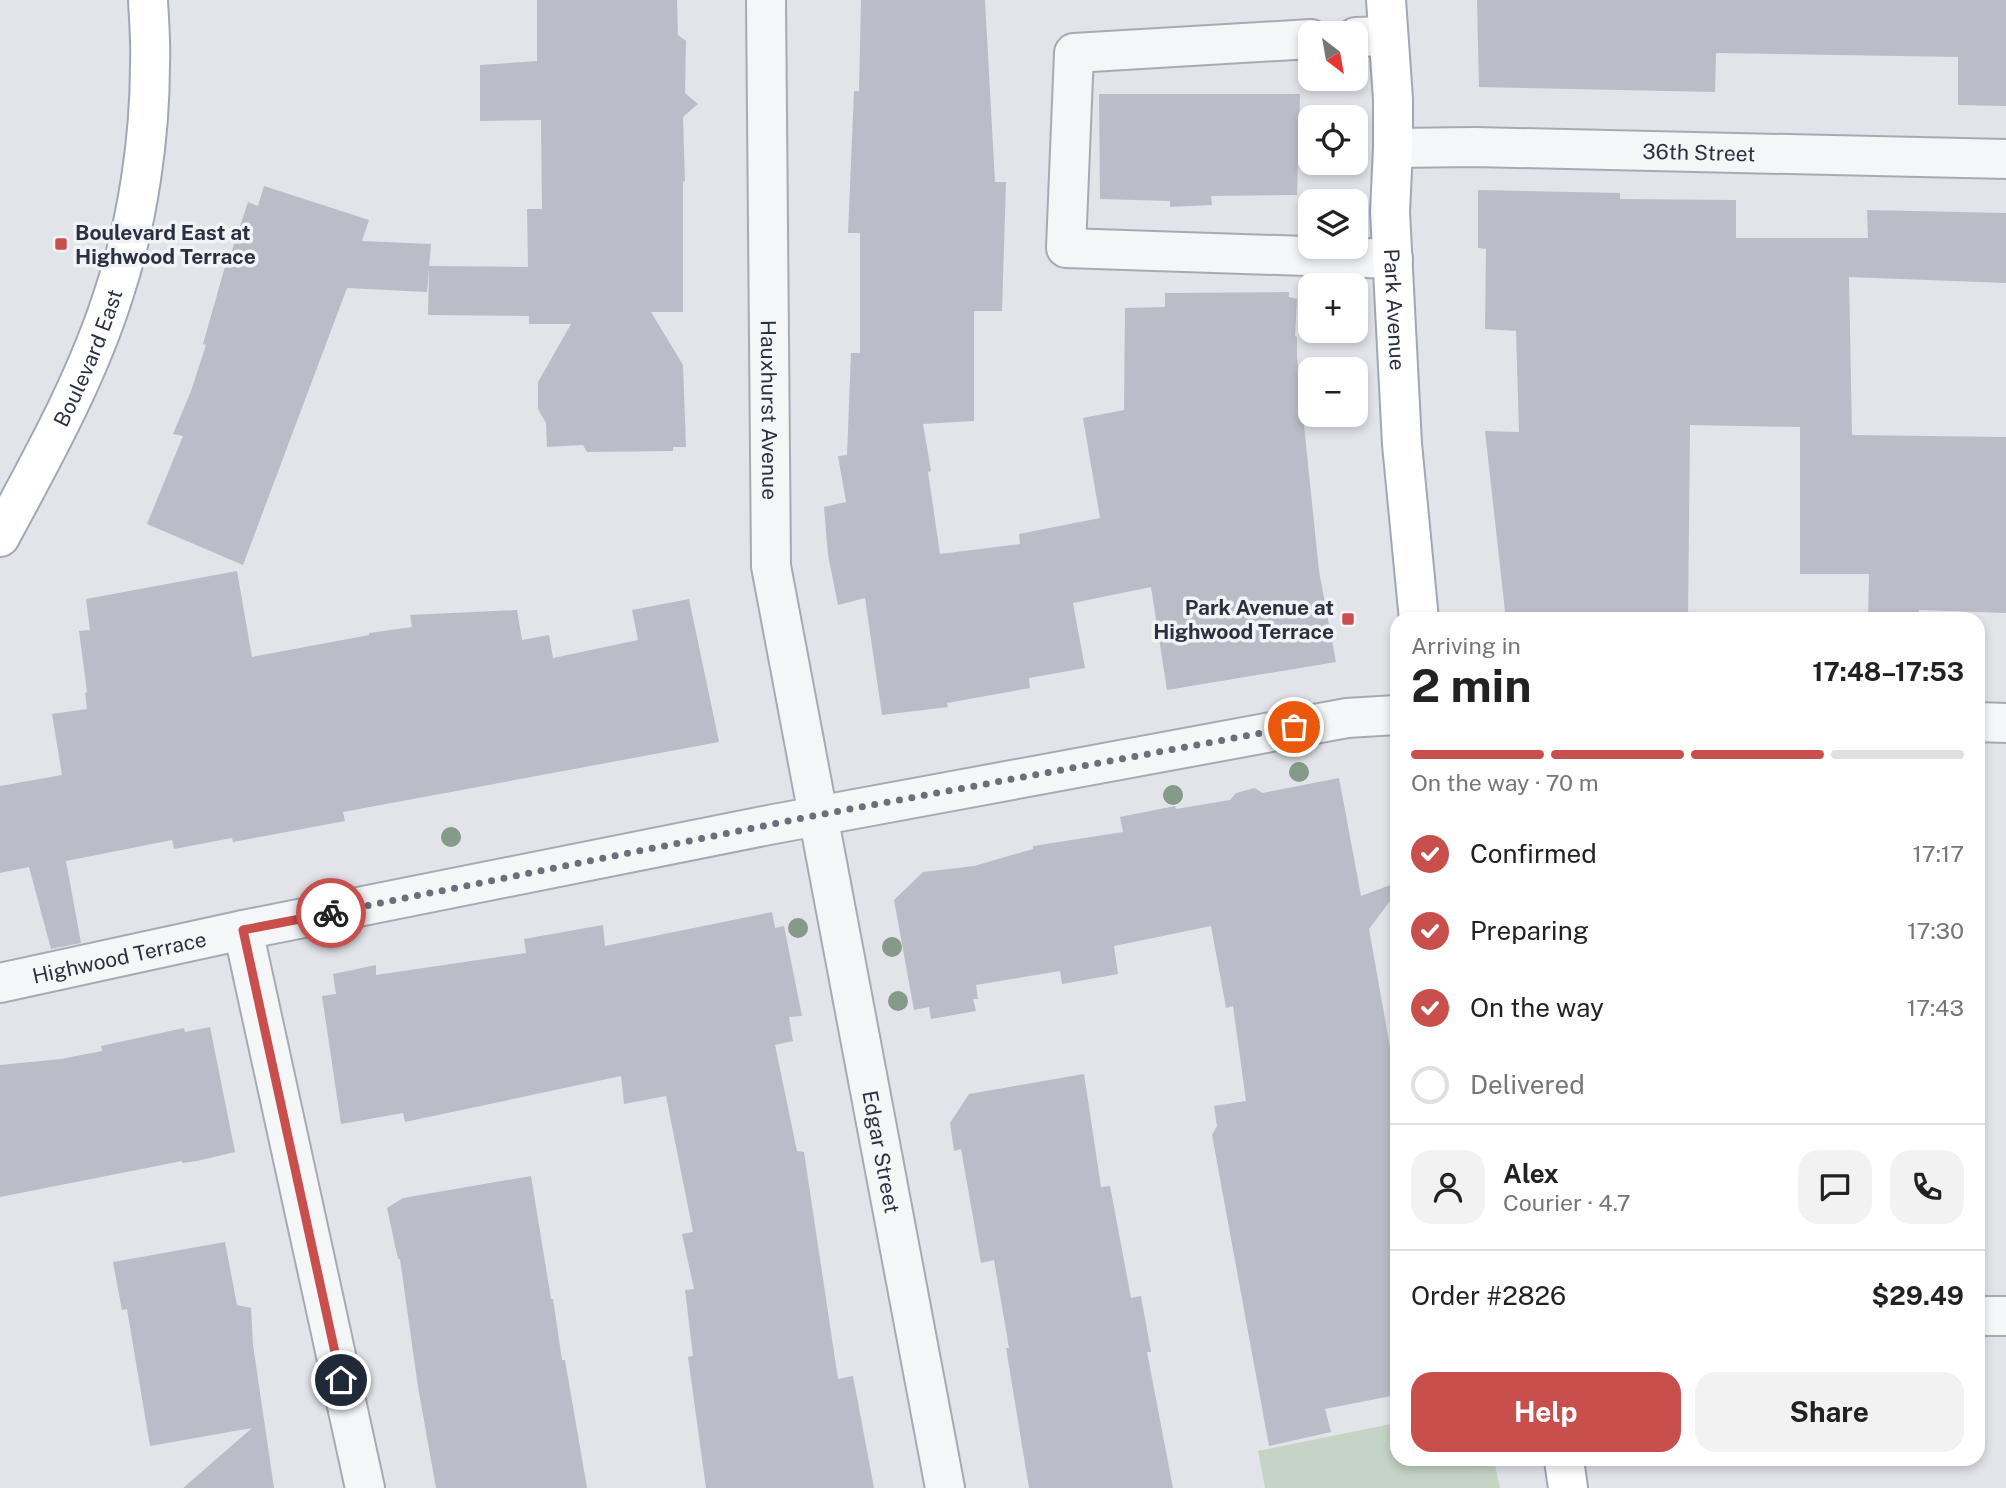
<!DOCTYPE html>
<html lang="en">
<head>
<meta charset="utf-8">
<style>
  :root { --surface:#fff; --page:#f2f2f2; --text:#222; --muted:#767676; --line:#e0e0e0; --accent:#c94f4d }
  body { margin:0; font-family:"Public Sans",sans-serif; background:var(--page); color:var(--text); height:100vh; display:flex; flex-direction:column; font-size:26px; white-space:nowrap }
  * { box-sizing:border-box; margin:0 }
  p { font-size:23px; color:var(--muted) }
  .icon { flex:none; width:38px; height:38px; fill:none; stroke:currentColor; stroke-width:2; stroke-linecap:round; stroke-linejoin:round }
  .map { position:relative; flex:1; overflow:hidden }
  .side { position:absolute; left:1390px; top:612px; width:595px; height:854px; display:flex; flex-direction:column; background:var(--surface); border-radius:21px; box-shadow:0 4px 10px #0003 }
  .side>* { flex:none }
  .needle { width:46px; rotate:149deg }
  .fabs { position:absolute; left:1298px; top:21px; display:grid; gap:14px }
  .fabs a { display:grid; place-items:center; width:70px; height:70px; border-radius:14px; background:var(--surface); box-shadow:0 4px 10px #0003; font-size:35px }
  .pin { position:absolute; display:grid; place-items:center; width:60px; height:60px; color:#fff; margin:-30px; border:4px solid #fff; border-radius:50%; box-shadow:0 2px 7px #0007 }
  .courier { position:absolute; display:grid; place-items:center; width:70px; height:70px; margin:-35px; border:5px solid #c94f4d; border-radius:50%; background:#fff; color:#222; box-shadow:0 2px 9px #0007 }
  .headline em { font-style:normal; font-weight:700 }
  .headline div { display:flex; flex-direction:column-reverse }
  .headline { display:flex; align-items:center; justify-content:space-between; height:119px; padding:0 21px }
  h1 { font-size:46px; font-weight:700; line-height:52px }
  .bar { display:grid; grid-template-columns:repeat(4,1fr); gap:10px 7px; align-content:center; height:84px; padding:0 21px }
  .bar i { height:9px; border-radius:5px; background:var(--line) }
  .bar .current { background:var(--accent) }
  .bar p { grid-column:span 4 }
  .line { display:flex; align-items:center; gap:18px; padding:0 21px; border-top:2px solid var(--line) }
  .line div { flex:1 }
  .round { display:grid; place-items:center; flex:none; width:74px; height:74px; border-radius:21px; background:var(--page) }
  ol { padding:0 21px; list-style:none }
  li { display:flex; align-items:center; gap:21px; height:77px }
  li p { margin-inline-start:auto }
  li .icon { padding:7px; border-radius:50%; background:var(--accent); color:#fff; stroke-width:4 }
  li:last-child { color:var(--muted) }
  li i { width:38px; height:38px; border:4px solid var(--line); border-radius:50% }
  .action { display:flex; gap:14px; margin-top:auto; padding:14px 21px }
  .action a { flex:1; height:80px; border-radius:21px; background:var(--accent); color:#fff; font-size:28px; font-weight:700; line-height:80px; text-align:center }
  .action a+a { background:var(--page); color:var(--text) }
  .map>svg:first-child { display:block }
  .green { fill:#c5d4c4 }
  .building { fill:#babdc7 }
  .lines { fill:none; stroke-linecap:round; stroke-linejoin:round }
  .minor-casing { stroke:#a7aab4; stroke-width:42 }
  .major-casing { stroke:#a2a7b5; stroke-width:42 }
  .minor { stroke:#f5f6f8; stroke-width:38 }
  .major { stroke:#fff; stroke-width:38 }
  .tree { fill:#869a89 }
  .done { stroke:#6b6f7c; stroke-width:7; stroke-dasharray:0 12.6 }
  .route { stroke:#c94f4d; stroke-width:9 }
  .poi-dot { fill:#c94f4d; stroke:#f2f3f7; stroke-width:2.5 }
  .labels { text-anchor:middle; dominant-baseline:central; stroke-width:7; stroke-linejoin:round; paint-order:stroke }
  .street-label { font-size:21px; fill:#2b3041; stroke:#f2f3f7 }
  .poi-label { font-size:21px; font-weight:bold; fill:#2b3041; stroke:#f2f3f7; text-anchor:start }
</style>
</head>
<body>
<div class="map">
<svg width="2006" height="1488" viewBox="0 0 2006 1488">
  <rect width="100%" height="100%" fill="#e2e4ea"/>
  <polygon class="green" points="1396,1423 1396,1460 1494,1460 1500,1488 1265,1488 1258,1451"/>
  <g class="building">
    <polygon points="537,0 677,0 678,35 686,41 685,93 698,104 683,117 685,181 683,182 683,312 651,312 683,365 686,447 673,447 673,451 587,452 583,445 547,447 546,423 538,409 538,382 571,324 529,324 529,316 428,315 429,266 528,267 527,209 542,209 541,120 480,121 480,65 537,61"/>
    <polygon points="861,0 985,0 995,182 1006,182 1002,311 974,311 974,421 923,424 931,471 928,472 940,554 1020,544 1019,534 1100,518 1083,418 1124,410 1125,308 1165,307 1165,293 1289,292 1289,297 1297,299 1295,336 1297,337 1297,357 1319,571 1336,662 1167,690 1151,587 1073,603 1085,668 1029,678 1030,688 947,703 948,707 882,715 865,598 838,605 828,555 824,507 846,502 838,456 847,455 851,353 860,353 860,233 848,233 854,91 859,91"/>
    <polygon points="1477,0 2006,0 2006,106 1958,105 1958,57 1716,53 1715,92 1479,87"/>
    <polygon points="1099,94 1300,94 1297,195 1211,196 1212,205 1170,207 1170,201 1100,199"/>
    <polygon points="264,186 369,220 362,241 431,244 427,292 347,288 243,565 147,524 183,436 173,434 191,391 206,345 203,344 226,263 228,263 248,202 258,206"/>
    <polygon points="1478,190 1620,193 1620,199 1736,200 1736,238 1868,238 1867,210 2006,213 2006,283 1849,277 1852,435 2006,437 2006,613 1919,610 1919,620 1868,620 1869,574 1800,574 1800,427 1690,425 1688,620 1506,620 1485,431 1519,432 1516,331 1485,329 1486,249 1478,248"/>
    <polygon points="237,571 252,657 369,635 369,633 412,627 410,615 517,610 522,640 549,635 553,658 638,640 632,610 689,599 719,742 343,812 345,821 233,842 232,838 174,849 172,840 66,861 81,943 51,949 29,867 0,873 0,786 62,775 52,714 87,709 85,693 87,692 79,631 90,630 86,599"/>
    <polygon points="1339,778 1361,896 1396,883 1396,893 1369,929 1396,1081 1396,1395 1325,1409 1331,1432 1269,1446 1212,1135 1217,1126 1214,1106 1246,1101 1233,1006 1226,1008 1211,926 1114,946 1118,974 1062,984 1060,971 976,985 978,999 973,999 976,1011 931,1019 929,1007 914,1010 894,900 923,872 974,866 1033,849 1033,846 1123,832 1120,817 1175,806 1176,809 1230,800 1236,793 1255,788 1262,793"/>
    <polygon points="772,912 775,928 784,926 802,1016 789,1017 793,1041 775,1045 797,1151 804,1152 838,1379 853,1376 874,1488 706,1488 688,1357 693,1356 685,1290 694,1289 682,1234 693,1232 666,1096 624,1104 621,1076 405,1122 403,1113 341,1124 322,996 336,994 333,974 376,965 376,975 526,953 524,939 603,925 605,946"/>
    <polygon points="210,1027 235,1152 197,1161 182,1163 182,1161 0,1197 0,1065 61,1059 102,1051 101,1046 184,1028 185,1032"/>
    <polygon points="1084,1074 1101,1187 1110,1186 1131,1298 1141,1296 1151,1352 1147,1352 1173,1488 1029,1488 1006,1348 1009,1348 994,1260 981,1263 961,1149 954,1151 950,1123 969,1094"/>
    <polygon points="531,1176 551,1299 553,1299 562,1360 565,1360 587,1488 436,1488 418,1387 400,1259 398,1259 387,1208 403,1198"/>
    <polygon points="225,1242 237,1305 251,1308 253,1345 274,1488 183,1488 252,1428 150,1446 127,1309 122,1310 113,1262"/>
  </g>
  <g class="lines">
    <g class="minor-casing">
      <g id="minor">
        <path id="s1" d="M766 0 771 566 945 1488"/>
        <polyline points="1356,37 1388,36"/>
        <polyline points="1311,39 1074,53 1066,248 1393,259"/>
        <path id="s2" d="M1393 148 1475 147 2006 159"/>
        <polyline points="1978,722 2006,723"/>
        <polyline points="243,930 365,1488"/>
        <path id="s3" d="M0 983 243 930 774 824 1347 718 1396 715"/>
        <polyline points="1978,1316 2006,1316"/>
      </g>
    </g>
    <g class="major-casing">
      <g id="major">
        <path id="s4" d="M1386 0 1393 99V148L1390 212 1402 444 1419 620"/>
        <path id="s5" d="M0 537C43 457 88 377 115 290 138 220 150 137 150 64 151 43 149 21 148 0"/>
        <polyline points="1564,1460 1568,1488"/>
      </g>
    </g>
    <use href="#minor" class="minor"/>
    <use href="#major" class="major"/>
  </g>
  <g class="tree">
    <circle cx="1299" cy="772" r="10"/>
    <circle cx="1173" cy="795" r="10"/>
    <circle cx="451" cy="837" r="10"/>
    <circle cx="798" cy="928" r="10"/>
    <circle cx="892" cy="947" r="10"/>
    <circle cx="898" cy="1001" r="10"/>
  </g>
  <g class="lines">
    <polyline class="done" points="331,913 818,815 1294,727"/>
    <polyline class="route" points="331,913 243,930 341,1380"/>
  </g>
  <g class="poi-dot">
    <rect x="54" y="237" width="14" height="14" rx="3.5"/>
    <rect x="1341" y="612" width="14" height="14" rx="3.5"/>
  </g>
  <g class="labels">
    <g class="street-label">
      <text stroke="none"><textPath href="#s2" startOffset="306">36th Street</textPath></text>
      <text stroke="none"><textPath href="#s4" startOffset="310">Park Avenue</textPath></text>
      <text stroke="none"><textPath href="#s5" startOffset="200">Boulevard East</textPath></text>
      <text stroke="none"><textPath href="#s1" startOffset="410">Hauxhurst Avenue</textPath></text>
      <text stroke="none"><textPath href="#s3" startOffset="122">Highwood Terrace</textPath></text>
      <text stroke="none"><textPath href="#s1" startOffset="1162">Edgar Street</textPath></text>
    </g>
    <g class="poi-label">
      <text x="75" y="232">Boulevard East at<tspan x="75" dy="24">Highwood Terrace</tspan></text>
      <text x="1334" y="607" text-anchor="end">Park Avenue at<tspan x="1334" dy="24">Highwood Terrace</tspan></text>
    </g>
  </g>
</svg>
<div class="fabs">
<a><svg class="needle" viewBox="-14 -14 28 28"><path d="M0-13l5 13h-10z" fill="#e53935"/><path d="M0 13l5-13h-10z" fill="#767676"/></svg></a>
<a><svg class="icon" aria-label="locate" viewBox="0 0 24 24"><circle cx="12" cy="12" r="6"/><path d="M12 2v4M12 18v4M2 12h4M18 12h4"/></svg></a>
<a><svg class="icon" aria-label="layers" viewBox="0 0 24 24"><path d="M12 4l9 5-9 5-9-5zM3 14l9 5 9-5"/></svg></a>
<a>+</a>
<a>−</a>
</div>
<div class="pin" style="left:1294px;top:727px;background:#ea580c"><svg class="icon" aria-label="bag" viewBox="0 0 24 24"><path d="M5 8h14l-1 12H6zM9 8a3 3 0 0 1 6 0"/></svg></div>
<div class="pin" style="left:341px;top:1380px;background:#1f2937"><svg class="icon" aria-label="home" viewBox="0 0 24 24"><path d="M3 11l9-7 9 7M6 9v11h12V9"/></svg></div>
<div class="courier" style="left:331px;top:913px"><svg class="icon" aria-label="bike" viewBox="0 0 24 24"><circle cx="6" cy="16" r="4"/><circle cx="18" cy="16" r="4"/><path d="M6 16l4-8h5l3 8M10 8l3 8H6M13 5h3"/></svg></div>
<section class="side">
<div class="headline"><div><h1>2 min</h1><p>Arriving in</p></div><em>17:48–17:53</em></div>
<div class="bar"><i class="current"></i><i class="current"></i><i class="current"></i><i></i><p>On the way · 70 m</p></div>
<ol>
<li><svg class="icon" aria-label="check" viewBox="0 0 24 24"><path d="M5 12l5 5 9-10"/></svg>Confirmed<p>17:17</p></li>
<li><svg class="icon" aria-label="check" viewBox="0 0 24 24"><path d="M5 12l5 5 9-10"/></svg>Preparing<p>17:30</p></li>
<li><svg class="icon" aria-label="check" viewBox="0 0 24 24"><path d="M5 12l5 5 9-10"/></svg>On the way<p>17:43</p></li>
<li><i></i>Delivered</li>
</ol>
<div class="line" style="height:126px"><a class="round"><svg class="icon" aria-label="person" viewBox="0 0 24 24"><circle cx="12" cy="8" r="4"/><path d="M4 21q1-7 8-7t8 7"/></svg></a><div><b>Alex</b><p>Courier · 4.7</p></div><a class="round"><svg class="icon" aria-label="chat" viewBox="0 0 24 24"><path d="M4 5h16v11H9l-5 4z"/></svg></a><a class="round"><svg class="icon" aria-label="phone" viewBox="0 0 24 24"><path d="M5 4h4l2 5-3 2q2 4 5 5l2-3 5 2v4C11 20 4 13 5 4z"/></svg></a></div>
<div class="line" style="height:91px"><div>Order #2826</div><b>$29.49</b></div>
<div class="action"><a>Help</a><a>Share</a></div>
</section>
</div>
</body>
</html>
